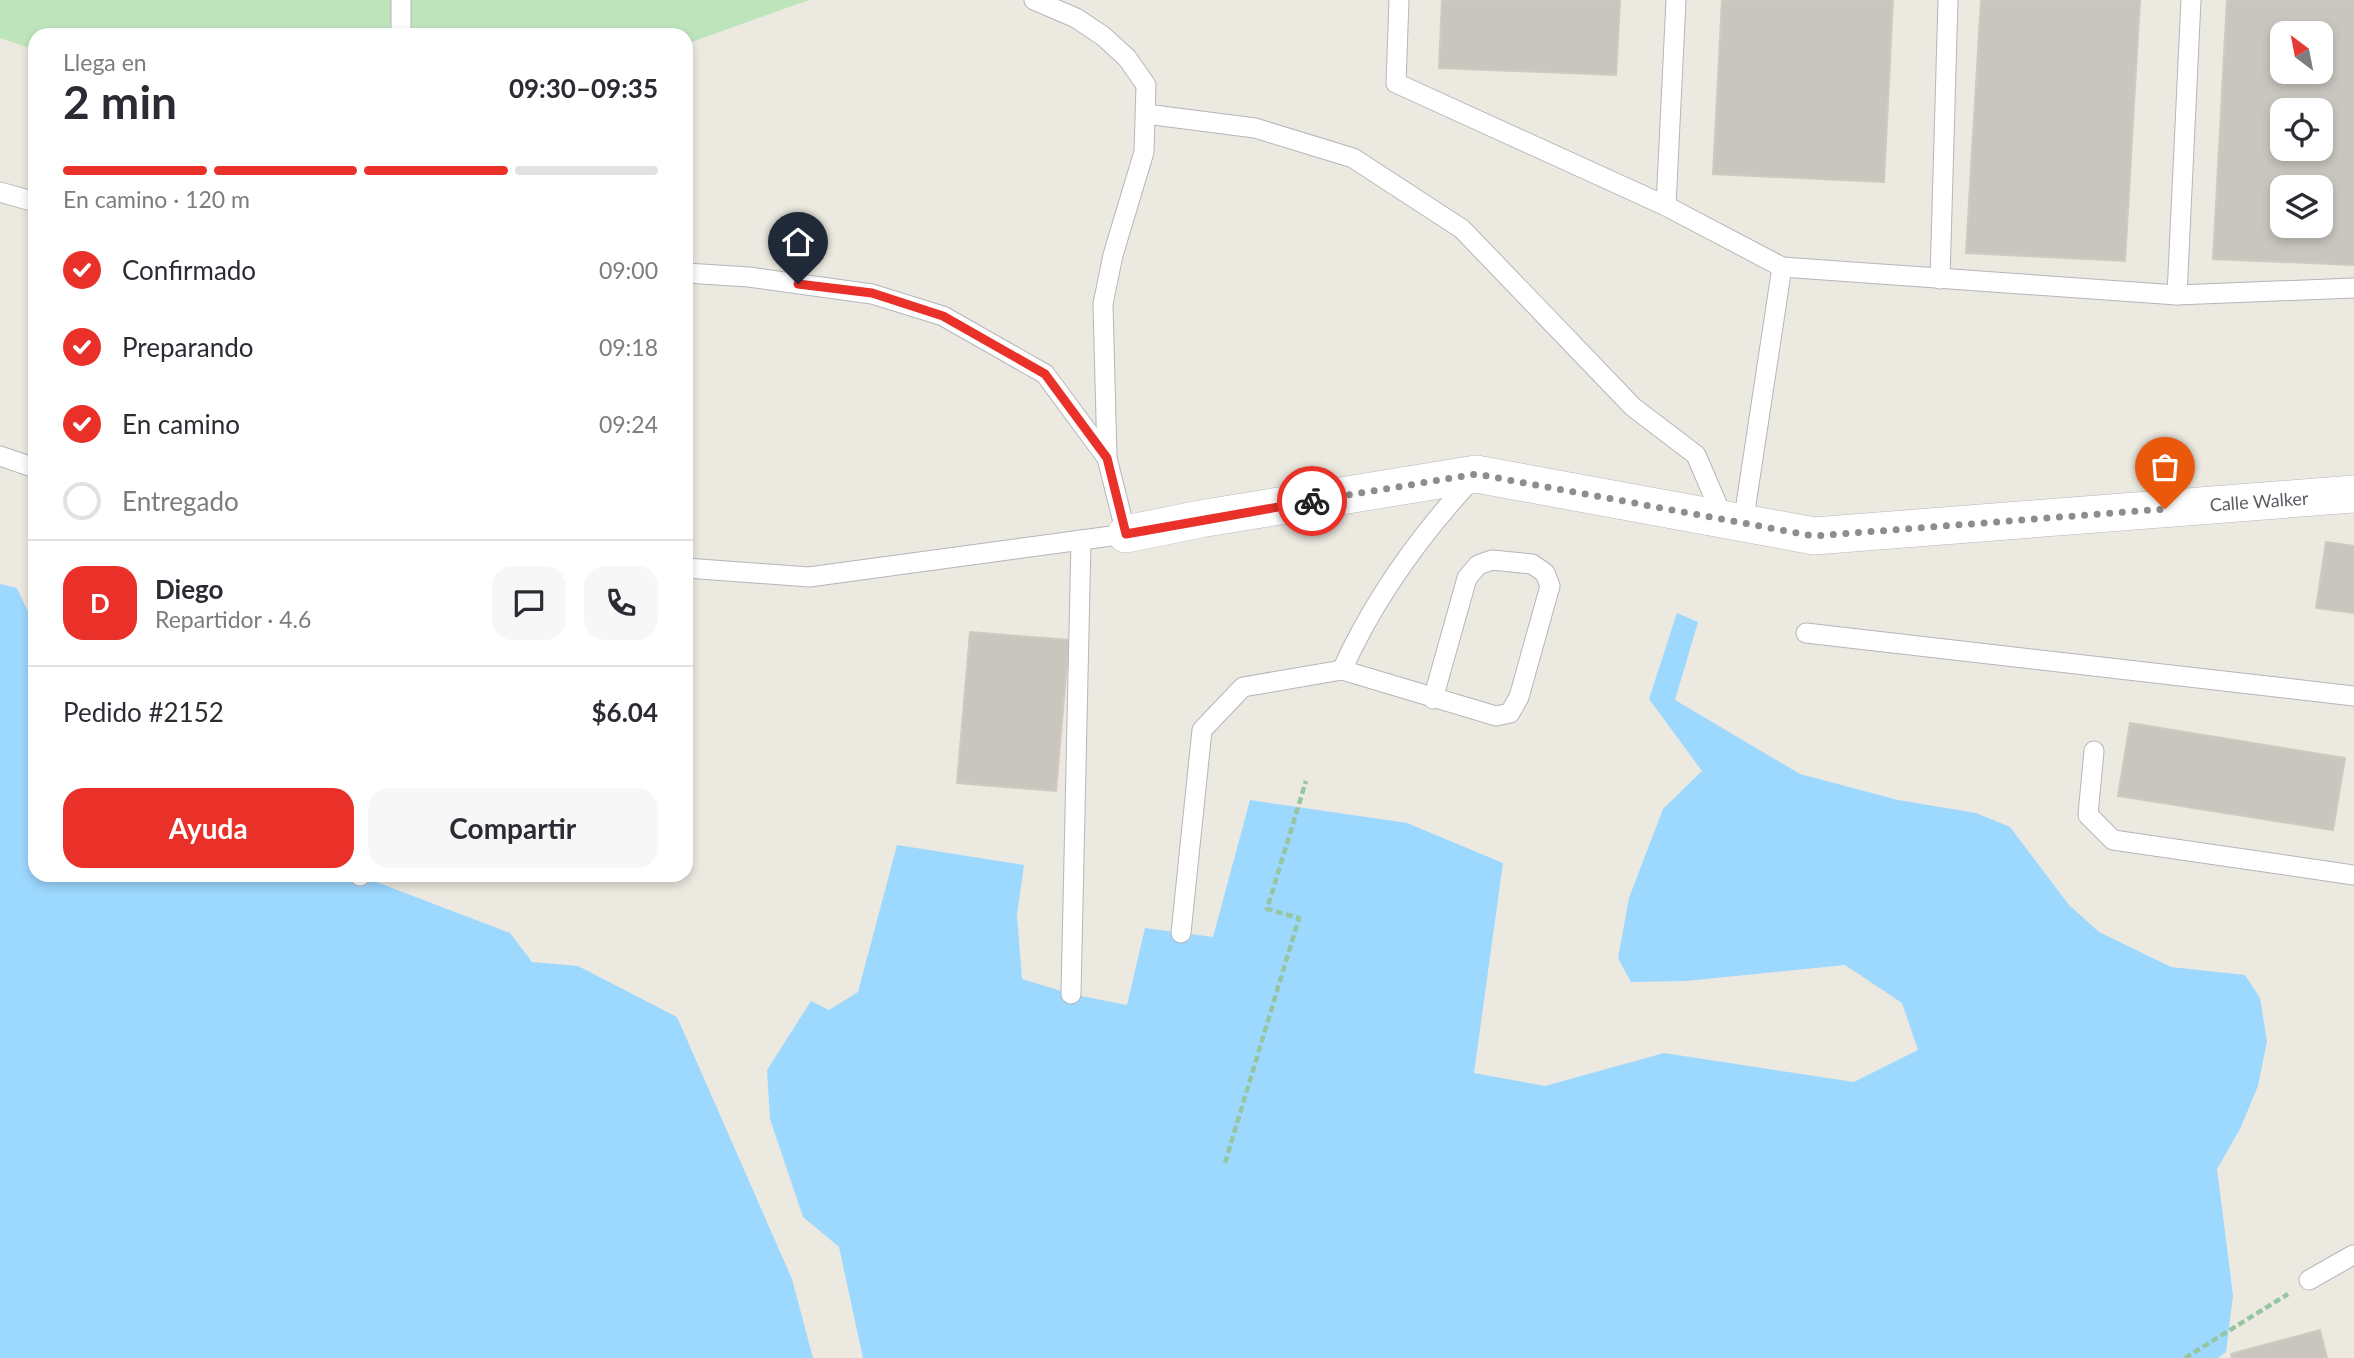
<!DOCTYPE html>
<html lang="es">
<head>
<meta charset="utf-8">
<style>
  :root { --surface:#fff; --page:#f7f7f7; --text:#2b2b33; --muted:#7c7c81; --line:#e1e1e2; --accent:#e93029 }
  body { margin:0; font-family:Lato,sans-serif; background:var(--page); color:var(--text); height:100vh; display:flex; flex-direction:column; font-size:26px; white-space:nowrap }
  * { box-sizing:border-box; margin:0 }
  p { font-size:23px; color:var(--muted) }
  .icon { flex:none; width:38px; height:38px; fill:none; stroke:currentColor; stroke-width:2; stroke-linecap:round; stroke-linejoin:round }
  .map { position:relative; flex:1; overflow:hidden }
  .panel { position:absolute; left:28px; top:28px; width:665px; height:854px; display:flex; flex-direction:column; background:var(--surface); border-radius:21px; box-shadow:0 4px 10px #0003 }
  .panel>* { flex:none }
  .needle { width:46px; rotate:328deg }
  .controls { position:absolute; left:2270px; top:21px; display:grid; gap:14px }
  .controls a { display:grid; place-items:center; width:63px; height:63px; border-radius:14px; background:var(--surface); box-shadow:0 4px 10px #0003; font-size:35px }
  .pin { position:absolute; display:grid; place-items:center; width:60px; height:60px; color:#fff; margin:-72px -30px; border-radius:50% 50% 50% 0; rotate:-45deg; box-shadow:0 0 7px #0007 }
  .pin .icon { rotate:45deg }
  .courier { position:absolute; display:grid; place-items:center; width:70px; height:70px; margin:-35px; border:5px solid #e93029; border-radius:50%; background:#fff; color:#222; box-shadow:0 2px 9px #0007 }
  .headline em { font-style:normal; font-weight:700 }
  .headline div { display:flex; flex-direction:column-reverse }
  .headline { display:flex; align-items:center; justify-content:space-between; height:119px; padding:0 35px }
  h1 { font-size:46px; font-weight:700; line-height:52px }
  .bar { display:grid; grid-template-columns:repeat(4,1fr); gap:10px 7px; align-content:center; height:84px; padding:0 35px }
  .bar i { height:9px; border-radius:5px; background:var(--line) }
  .bar .current { background:var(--accent) }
  .bar p { grid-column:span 4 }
  .line { display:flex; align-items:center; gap:18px; padding:0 35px; border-top:2px solid var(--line) }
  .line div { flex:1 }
  .round { display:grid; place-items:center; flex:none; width:74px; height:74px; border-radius:21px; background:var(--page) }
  ol { padding:0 35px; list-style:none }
  li { display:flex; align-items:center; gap:21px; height:77px }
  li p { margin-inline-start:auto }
  li .icon { padding:7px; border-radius:50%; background:var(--accent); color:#fff; stroke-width:4 }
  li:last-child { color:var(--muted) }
  li i { width:38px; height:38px; border:4px solid var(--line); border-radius:50% }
  .action { display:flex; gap:14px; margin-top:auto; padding:14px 35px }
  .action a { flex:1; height:80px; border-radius:21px; background:var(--accent); color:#fff; font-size:28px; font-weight:700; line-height:80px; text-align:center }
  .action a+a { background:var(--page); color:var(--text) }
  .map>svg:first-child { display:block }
  .green { fill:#bde4bb }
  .water { fill:#9dd8ff }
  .building { fill:#c9c5bf; stroke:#d0cabe; stroke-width:2; fill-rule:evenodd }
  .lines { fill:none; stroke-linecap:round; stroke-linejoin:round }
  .lane-casing { stroke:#b3b6bb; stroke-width:21 }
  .street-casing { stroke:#b3b6bb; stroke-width:38 }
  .path { stroke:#95c5a1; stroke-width:4.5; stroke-dasharray:7 3.5; stroke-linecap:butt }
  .lane { stroke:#fff; stroke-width:19 }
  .street { stroke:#fff; stroke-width:37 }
  .done { stroke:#8c8e8d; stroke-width:7; stroke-dasharray:0 12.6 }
  .route { stroke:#e93029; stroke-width:9 }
  .labels { text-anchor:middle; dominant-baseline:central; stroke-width:5; stroke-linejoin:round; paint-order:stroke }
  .street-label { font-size:18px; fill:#595d61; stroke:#fff }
</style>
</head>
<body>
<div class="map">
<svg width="2354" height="1358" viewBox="0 0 2354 1358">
  <rect width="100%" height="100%" fill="#ece9e0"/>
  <polygon class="green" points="0,0 809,0 686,44 686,35 35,35 35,50 0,38"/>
  <g class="water">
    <polygon points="0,584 17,588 35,627 35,875 358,875 510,933 532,962 578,966 677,1017 792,1279 813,1358 0,1358"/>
    <polygon points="1677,613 1698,622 1675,700 1800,774 1898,800 1976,813 2010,827 2069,905 2099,932 2171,967 2245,975 2260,998 2267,1041 2258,1086 2240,1129 2217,1169 2233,1295 2226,1352 2218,1358 863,1358 839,1247 803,1217 770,1119 767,1070 811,1001 829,1010 858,992 897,845 1024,865 1017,915 1022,979 1071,994 1127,1005 1145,928 1213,937 1250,800 1407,823 1503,863 1474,1073 1545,1086 1664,1053 1854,1082 1918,1050 1902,1003 1845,965 1686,981 1631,982 1618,958 1629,898 1663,809 1702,771 1649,699"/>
  </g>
  <g class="building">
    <polygon points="1442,0 1620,0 1616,75 1439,68"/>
    <polygon points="1722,0 1893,0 1884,182 1713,174"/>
    <polygon points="1981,0 2140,0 2125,261 1966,253"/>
    <path d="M2227 0H2354V265L2213 259ZM2282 33H2320V72H2282ZM2282 110H2320V149H2282ZM2282 187H2320V226H2282Z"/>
    <polygon points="2326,542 2354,546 2354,613 2316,608"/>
    <polygon points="970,632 1069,640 1056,791 957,783"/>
    <polygon points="2130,723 2345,758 2333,830 2118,796"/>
    <polygon points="2320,1330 2327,1358 2232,1358 2231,1354"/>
  </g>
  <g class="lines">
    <g class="lane-casing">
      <g id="lane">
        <polyline points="401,0 401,35"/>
        <polyline points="1399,0 1396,83 1666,206 1782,267"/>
        <polyline points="1146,114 1255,128 1353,158 1462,229 1633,407 1696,455 1724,520"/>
        <polyline points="0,192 35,202"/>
        <polyline points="1666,206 1676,0"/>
        <polyline points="686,273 749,277 872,294 943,316 1045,374 1107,458"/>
        <polyline points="1940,279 1948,0"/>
        <polyline points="2177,295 2191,0"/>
        <polyline points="0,456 35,468"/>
        <polyline points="1743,524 1782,267 2177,295 2354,288"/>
        <polyline points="686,568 809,577 1126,534 1107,458 1103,304 1113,255 1144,152 1146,85 1127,58 1103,36 1076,18 1034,0"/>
        <polyline points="1806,633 2354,696"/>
        <path d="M1342 670C1374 599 1421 534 1473 478"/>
        <polyline points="2094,751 2088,815 2113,840 2354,875"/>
        <polyline points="360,876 360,875"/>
        <polyline points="1181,933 1202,730 1243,687 1342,670 1496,716 1510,713 1519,697 1550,586 1545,573 1532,564 1492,560 1478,565 1467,578 1433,699"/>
        <polyline points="1071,994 1081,540"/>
        <polyline points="2309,1280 2353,1255"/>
      </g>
    </g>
    <g class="street-casing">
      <polyline id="street" points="1126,534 1200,519 1476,474 1814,536 2354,494"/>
    </g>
    <g class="path">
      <polyline points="1225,1163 1299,918 1267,909 1306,781"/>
      <polyline points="2185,1358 2288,1294"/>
    </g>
    <use href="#lane" class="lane"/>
    <use href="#street" class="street"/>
  </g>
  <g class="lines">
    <polyline class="done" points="1312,501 1476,474 1814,536 2165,509"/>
    <polyline class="route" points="798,284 872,293 943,316 1045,374 1107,458 1126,534 1312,501"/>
  </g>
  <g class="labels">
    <g class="street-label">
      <text transform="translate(2259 501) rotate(-4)">Calle Walker</text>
    </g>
  </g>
</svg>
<div class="controls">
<a><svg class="needle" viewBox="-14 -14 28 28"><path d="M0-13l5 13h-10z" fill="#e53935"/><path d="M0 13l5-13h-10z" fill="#7c7c81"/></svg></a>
<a><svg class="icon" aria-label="locate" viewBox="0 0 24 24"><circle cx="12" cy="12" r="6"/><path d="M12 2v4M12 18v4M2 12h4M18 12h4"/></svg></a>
<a><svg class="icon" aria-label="layers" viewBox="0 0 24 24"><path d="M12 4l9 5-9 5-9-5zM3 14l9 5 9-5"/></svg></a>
</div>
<div class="pin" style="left:2165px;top:509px;background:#ea580c"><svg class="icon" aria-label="bag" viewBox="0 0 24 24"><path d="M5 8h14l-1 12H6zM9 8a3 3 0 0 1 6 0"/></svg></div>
<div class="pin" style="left:798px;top:284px;background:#1f2937"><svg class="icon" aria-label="home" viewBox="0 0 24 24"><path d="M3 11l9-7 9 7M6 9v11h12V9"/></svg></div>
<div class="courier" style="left:1312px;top:501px"><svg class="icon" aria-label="bike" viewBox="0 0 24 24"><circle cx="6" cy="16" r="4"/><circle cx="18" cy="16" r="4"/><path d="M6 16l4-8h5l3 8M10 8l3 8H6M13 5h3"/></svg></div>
<section class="panel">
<div class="headline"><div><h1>2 min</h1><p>Llega en</p></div><em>09:30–09:35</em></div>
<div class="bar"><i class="current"></i><i class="current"></i><i class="current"></i><i></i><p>En camino · 120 m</p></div>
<ol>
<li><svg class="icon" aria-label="check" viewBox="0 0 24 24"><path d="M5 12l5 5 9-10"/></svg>Confirmado<p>09:00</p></li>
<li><svg class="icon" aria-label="check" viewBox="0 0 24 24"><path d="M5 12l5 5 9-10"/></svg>Preparando<p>09:18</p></li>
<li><svg class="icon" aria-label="check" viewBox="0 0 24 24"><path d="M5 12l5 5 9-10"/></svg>En camino<p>09:24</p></li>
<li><i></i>Entregado</li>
</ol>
<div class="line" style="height:126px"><b class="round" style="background:var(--accent);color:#fff">D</b><div><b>Diego</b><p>Repartidor · 4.6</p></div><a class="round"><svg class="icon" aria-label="chat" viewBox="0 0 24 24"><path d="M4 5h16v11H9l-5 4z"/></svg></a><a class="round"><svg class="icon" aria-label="phone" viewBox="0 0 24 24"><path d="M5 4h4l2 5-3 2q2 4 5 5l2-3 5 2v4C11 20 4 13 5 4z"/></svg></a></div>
<div class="line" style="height:91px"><div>Pedido #2152</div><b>$6.04</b></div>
<div class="action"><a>Ayuda</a><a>Compartir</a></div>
</section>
</div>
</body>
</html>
